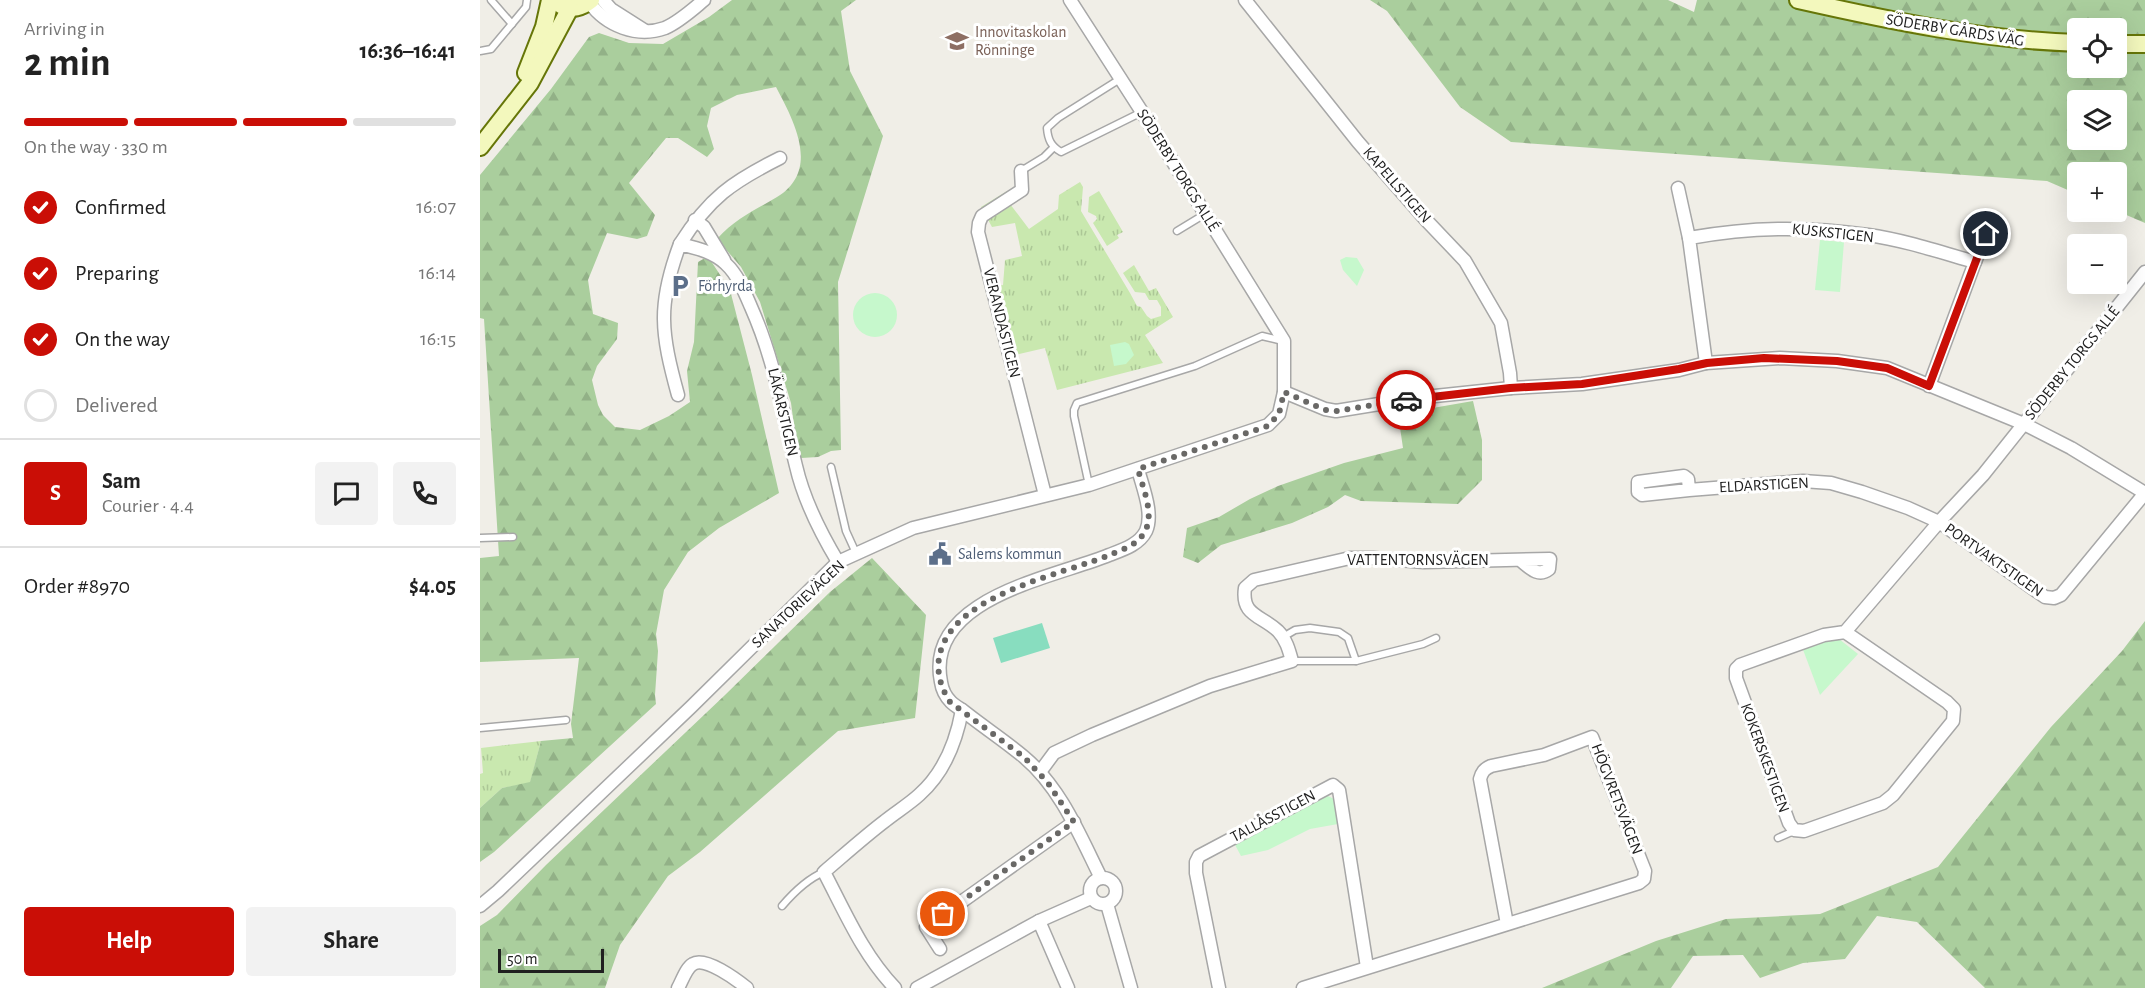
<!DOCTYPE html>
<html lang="en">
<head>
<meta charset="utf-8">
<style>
  :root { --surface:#fff; --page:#f2f2f2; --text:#222; --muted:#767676; --line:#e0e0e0; --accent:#ca0e06 }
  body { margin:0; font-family:"Alegreya Sans",sans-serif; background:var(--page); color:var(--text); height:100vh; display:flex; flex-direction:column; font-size:22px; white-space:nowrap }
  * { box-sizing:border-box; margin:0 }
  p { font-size:20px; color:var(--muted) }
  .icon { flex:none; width:33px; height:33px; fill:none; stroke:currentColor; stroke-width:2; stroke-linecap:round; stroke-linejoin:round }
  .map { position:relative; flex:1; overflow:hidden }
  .drawer { display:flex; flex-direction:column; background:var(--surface); width:480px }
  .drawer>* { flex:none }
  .fabs { position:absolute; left:1587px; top:18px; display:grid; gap:12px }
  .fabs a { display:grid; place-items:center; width:60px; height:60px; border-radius:6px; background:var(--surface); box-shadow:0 6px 24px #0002; font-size:30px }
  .scale { position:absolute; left:18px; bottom:15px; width:106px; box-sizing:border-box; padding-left:6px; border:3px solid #202020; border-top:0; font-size:16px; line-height:21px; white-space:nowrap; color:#202020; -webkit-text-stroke:4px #fff; paint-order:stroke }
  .pin { position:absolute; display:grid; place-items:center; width:51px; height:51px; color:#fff; margin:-26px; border:3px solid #fff; border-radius:50%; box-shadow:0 2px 6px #0007 }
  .courier { position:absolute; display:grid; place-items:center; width:60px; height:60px; margin:-30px; border:4px solid #ca0e06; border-radius:50%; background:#fff; color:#222; box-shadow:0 2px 8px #0007 }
  .overview em { font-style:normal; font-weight:700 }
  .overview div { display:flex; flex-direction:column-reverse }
  .overview { display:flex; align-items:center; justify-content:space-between; height:102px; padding:0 24px }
  h1 { font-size:39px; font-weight:700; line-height:45px }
  .bar { display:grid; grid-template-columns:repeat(4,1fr); gap:9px 6px; align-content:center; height:72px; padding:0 24px }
  .bar i { height:8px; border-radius:4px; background:var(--line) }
  .bar .selected { background:var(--accent) }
  .bar p { grid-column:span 4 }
  .line { display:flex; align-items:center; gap:15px; padding:0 24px; border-top:2px solid var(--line) }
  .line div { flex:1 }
  .round { display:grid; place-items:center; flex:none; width:63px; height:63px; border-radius:6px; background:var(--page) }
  ol { padding:0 24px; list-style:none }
  li { display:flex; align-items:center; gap:18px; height:66px }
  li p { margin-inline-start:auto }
  li .icon { padding:6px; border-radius:50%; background:var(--accent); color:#fff; stroke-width:4 }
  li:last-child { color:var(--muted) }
  li i { width:33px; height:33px; border:3px solid var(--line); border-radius:50% }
  .action { display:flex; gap:12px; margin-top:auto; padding:12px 24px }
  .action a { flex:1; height:69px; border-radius:6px; background:var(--accent); color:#fff; font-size:24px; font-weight:700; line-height:69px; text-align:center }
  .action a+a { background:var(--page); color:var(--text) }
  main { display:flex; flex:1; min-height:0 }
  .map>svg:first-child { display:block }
  .grass { fill:url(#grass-tufts) }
  .forest { fill:url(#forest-firs); fill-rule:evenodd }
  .park { fill:#c6f8cc }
  .pitch { fill:#88ddbf }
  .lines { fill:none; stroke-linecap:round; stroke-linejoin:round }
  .lane-casing { stroke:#a7a7a7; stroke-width:9 }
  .street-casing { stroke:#a7a7a7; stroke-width:15 }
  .secondary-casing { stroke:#667608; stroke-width:20 }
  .lane { stroke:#fff; stroke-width:6 }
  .street { stroke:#fff; stroke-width:12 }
  .secondary { stroke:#f3f8bd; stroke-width:16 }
  .done { stroke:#696866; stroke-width:6; stroke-dasharray:0 10.8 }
  .route { stroke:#ca0e06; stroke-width:8 }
  .labels { text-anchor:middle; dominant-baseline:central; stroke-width:6; stroke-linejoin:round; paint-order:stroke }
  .street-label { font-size:16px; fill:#202020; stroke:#fff }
  .education-label { font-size:16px; fill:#785e54; stroke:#fff; text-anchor:start }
  .service-label { font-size:16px; fill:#4e5e75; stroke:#fff; text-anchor:start }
</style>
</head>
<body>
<main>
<section class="drawer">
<div class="overview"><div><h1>2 min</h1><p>Arriving in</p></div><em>16:36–16:41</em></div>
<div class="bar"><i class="selected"></i><i class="selected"></i><i class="selected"></i><i></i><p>On the way · 330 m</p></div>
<ol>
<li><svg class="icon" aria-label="check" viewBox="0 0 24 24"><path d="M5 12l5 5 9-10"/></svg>Confirmed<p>16:07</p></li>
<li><svg class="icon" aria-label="check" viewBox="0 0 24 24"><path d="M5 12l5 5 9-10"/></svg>Preparing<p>16:14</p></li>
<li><svg class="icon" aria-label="check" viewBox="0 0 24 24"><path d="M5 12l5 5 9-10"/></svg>On the way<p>16:15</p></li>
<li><i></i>Delivered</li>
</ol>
<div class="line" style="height:108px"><b class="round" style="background:var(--accent);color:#fff">S</b><div><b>Sam</b><p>Courier · 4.4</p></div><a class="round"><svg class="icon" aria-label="chat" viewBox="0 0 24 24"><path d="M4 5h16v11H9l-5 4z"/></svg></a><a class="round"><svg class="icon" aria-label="phone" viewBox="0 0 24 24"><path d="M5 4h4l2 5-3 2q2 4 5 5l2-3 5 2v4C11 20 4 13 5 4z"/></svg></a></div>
<div class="line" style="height:78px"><div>Order #8970</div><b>$4.05</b></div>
<div class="action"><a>Help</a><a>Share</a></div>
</section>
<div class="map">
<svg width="1665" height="988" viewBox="0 0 1665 988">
  <defs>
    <pattern id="grass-tufts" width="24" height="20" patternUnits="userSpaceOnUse" patternTransform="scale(1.5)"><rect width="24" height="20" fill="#c9e8af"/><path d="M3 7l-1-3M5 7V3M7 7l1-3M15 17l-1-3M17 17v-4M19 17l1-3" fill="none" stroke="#acc796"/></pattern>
    <pattern id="forest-firs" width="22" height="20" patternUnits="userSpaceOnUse" patternTransform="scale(1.5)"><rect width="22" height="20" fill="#aace9d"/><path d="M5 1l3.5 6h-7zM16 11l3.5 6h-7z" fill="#92b187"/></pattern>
  </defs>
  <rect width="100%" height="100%" fill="#f0eee7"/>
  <g class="grass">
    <polygon points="600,182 603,187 601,211 650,293 657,306 661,307 667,316 671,319 681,316 681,307 677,300 669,300 665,293 655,292 643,273 654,265 669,291 676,288 693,317 665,335 683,363 577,390 565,348 531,356 512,287 523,285 525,260 542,256 535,223 512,227 501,207 527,191 530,197 527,200 549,229 578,209 579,195"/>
    <polygon points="619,191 643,232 637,235 639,238 627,246 613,223 617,219 616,216 608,212 609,197"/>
    <polygon points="61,741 50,783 22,788 0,808 0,774 3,773 1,748"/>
  </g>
  <g class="forest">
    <path d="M252 0H376L361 11 370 71 403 136 358 282 361 450 351 451 338 457 321 458 317 448 311 403 280 302 261 267 237 239C256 218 274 211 297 197 341 170 314 121 296 87L257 95 231 108 227 126 234 149 227 157 198 138H186L149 183 175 215 167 236 157 239 127 233 108 280 113 314 138 323 137 339 117 366 112 380 118 405 123 415 135 427 160 430 189 416 210 402 207 371 214 342 218 262 225 258 231 261 250 290 272 375 299 493 239 528 208 552 184 590 176 634 178 651 175 695 176 704 14 852 0 862V808L22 788 50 782 61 741 93 738 91 724 99 658 0 662V558L19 556 4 319 0 318V175L71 89 109 37 119 33 149 43 183 44 229 17Z"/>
    <path d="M890 0H1188L1214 12 1217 0H1665V223L1637 211 1636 172H1598L1597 194 1567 181 1031 142 980 107 907 11ZM1598 28H1636V68H1598ZM1598 100H1636V140H1598Z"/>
    <polygon points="993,401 1002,440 1002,480 978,504 881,501 865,495 848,507 812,523 741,545 718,563 703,557 707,528 739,517 770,499 798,486 864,463 923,448 918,414"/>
    <polygon points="392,558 446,615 435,718 358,731 220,852 188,876 140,945 125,988 0,988 0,926 17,915 66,865 245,695 350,592"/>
    <polygon points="1665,621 1665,988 1505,988 1437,922 1397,916 1365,959 1323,963 1280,978 1263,955 1213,956 1191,988 1062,988 1176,941 1246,919 1340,914 1458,867 1571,727 1642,651"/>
  </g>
  <g class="park">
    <polygon points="1340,240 1364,242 1360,292 1335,290"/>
    <polygon points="866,257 877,258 884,270 877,286 863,270 860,260"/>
    <circle cx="395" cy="315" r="22"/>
    <polygon points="645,342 649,344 654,355 646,364 634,366 630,345"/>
    <polygon points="1359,639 1378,654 1340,695 1322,647 1347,640"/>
    <polygon points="844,794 854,799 858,824 830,829 788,850 761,856 754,843"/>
  </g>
  <polygon class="pitch" points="562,623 570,648 521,663 513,638"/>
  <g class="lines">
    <g class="lane-casing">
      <g id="lane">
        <polyline points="11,0 32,24"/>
        <polyline points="0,51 11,49 46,7 47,0"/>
        <path d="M640 79 578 118 567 128C568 140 571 146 581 152L662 112"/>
        <polyline points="541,171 564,157 573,148"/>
        <polyline points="697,231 725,214"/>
        <polyline points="351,467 366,531 376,553"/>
        <polyline points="609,485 594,416 594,410 597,403 715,366 782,336 803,341"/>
        <polyline points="0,538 33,537"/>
        <polyline points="803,637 815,630 830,628 859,632 868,638 876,661"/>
        <polyline points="812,661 876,661 943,644 956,638"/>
        <polyline points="0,728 86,720"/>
        <polyline points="1298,838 1314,831"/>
        <path d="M302 906C314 892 327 879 344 872"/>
      </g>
    </g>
    <g class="street-casing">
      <g id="street">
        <polyline points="123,0 131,9 164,30"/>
        <polyline points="765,0 878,142 946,220 985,261 1021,323 1030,373 1031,388"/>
        <path d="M109 2C126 26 157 38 185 28 199 22 212 10 224 0"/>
        <polyline points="541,171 542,190 502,216 499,223 498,232 565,495"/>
        <polyline points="1198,188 1209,238"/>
        <polyline points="215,220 224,227 244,260"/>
        <path d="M200 244C229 198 252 182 300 158"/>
        <polyline points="1495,262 1508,228"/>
        <path d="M1226 363 1209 238C1271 227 1325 226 1388 235 1424 240 1460 252 1495 262L1449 386"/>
        <polyline points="804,392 845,409 856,411 936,398 1031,388 1102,384 1199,370 1226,363 1300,358 1357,361 1407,368 1544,424 1591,448 1665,493"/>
        <path d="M198 395C181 333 177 305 200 244 216 248 234 252 246 264 258 275 265 293 271 307 295 361 302 410 316 466 324 501 340 532 358 562"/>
        <polyline points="1209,490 1162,495 1158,492 1158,482 1204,476 1208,479 1209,490 1323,481 1351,483 1382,492 1428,508 1459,522 1565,597 1574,598 1581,595 1665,493"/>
        <polyline points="1365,632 1467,702 1474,709 1473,721 1413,795 1403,803 1324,831 1314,830 1309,823 1256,678 1256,669 1260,665 1344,635 1365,632 1459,522 1503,475 1665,272"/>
        <path d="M560 772 574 753 612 735 730 686 812 661C809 650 806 639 798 631 781 615 761 616 765 588L774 580 870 558H893L944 562 1070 559 1069 569C1058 578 1049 567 1040 560"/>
        <circle cx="623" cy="891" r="13"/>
        <path d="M621 878C600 836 581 788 544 757 525 741 505 728 486 713 481 709 475 706 471 702 466 697 462 689 461 682 444 598 573 578 629 555 642 550 659 545 666 531 674 513 662 486 658 469"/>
        <polyline points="627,904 651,988"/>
        <polyline points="0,906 18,891 211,707 358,562 433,528 609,485 788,425 799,414 804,392 804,341 662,112 590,0"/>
        <polyline points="559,921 588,988"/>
        <polyline points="460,949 446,927 594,822"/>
        <path d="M198 988C202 981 206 968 213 964 225 956 257 980 267 988"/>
        <path d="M415 988C383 955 365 912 344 872 364 855 384 837 405 821 416 812 428 805 439 795 464 773 476 743 482 710"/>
        <polyline points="437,988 559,921 611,898"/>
        <polyline points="739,988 716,873 716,862 719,856 853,785 859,790 887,967"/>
        <path d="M823 988 1159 883 1164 879 1165 871 1112 737 1064 755 1011 766C1004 769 1002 772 1000 779L1027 924"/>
      </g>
    </g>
    <g class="secondary-casing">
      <g id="secondary">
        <path d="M1318 0C1411 21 1502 40 1598 43"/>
        <path d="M81 5C93 10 101 8 111 0"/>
        <polyline points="1636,44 1665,44"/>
        <polyline points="46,73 64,27 70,0"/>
        <polyline points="0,147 50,83 90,8"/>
      </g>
    </g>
    <use href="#lane" class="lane"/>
    <use href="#street" class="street"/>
    <use href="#secondary" class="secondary"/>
  </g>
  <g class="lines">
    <path class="done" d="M463 914 594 822 568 783 544 757 470 702C460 687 455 668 461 650 479 593 582 575 632 554 644 549 659 544 665 531 675 514 662 486 658 469L788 426 799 414 804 392 845 410 856 411 926 400"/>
    <polyline class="route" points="926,400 1030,388 1102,384 1199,369 1227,363 1284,358 1357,361 1407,368 1449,386 1506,234"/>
  </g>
  <defs>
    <g id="school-bare" transform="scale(1.8)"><path d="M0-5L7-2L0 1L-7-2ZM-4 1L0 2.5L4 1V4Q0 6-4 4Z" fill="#8d6e63" stroke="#fff" stroke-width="2.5" paint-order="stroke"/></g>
    <g id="parking-bare" transform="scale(1.8)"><path d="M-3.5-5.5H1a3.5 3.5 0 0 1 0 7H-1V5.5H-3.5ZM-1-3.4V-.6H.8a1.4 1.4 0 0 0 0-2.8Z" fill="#5c6f8a" stroke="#fff" stroke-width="2.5" paint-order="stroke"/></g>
    <g id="civic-bare" transform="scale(1.8)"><path d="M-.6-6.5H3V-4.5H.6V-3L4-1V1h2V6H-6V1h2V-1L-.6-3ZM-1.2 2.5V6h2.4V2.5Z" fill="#5c6f8a" stroke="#fff" stroke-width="2.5" paint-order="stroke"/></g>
  </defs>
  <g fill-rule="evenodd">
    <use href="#school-bare" x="477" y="41"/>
    <use href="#parking-bare" x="200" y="286"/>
    <use href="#civic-bare" x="460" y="554"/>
  </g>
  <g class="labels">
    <g class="street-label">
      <text transform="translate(1475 30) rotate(9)">SÖDERBY GÅRDS VÄG</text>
      <text transform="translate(698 170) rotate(58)">SÖDERBY TORGS ALLÉ</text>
      <text transform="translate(917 185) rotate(49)">KAPELLSTIGEN</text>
      <text transform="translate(1353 233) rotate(6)">KUSKSTIGEN</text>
      <text transform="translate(522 323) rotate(76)">VERANDASTIGEN</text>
      <text transform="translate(1592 363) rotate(-51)">SÖDERBY TORGS ALLÉ</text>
      <text transform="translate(303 412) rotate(77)">LÄKARSTIGEN</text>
      <text transform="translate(1284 485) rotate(-3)">ELDARSTIGEN</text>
      <text x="938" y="560">VATTENTORNSVÄGEN</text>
      <text transform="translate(1514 560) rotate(35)">PORTVAKTSTIGEN</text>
      <text transform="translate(318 604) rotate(-43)">SANATORIEVÄGEN</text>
      <text transform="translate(1285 758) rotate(70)">KOKERSKESTIGEN</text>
      <text transform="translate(1137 799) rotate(69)">HÖGVRETSVÄGEN</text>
      <text transform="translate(793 816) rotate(-28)">TALLÅSSTIGEN</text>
    </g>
    <g class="education-label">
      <text x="495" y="32">Innovitaskolan<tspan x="495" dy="18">Rönninge</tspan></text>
    </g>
    <g class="service-label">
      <text x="218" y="286">Förhyrda</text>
      <text x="478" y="554">Salems kommun</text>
    </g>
  </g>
</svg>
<div class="fabs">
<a><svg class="icon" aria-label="locate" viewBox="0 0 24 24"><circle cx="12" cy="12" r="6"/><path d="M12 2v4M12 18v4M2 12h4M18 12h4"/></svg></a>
<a><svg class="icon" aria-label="layers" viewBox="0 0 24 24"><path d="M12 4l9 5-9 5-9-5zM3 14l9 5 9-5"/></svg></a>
<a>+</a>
<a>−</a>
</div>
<div class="scale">50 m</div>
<div class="pin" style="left:463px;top:914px;background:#ea580c"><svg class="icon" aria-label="bag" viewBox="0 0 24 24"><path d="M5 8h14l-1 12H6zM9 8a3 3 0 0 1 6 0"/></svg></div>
<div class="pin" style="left:1506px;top:234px;background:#1f2937"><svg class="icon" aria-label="home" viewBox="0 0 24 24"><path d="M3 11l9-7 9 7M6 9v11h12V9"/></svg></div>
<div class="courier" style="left:926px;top:400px"><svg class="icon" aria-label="car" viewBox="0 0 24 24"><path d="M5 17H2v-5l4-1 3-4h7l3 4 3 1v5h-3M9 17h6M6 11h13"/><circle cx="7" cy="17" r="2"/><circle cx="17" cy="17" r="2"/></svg></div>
</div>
</main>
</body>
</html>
